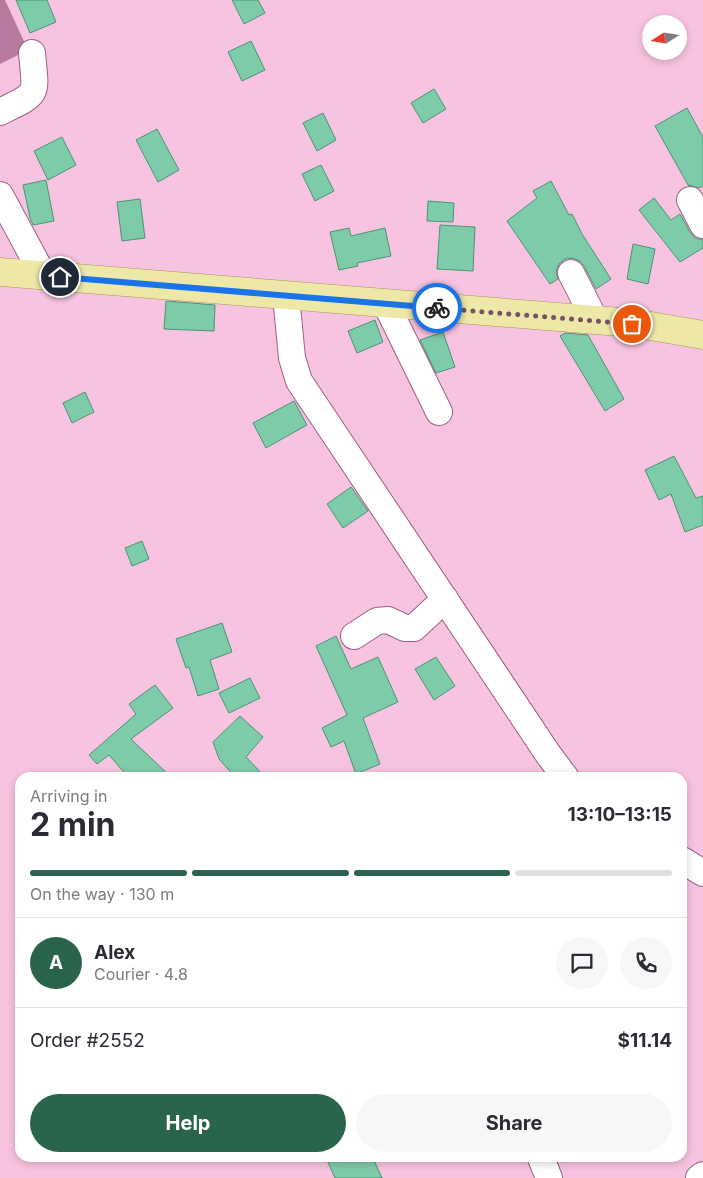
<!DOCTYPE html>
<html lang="en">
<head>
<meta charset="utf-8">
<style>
  :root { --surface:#fff; --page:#f7f7f7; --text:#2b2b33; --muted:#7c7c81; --line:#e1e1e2; --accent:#2b644d }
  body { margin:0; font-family:Inter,sans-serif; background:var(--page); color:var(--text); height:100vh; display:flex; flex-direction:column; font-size:19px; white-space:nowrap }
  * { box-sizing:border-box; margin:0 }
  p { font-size:16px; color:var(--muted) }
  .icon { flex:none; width:28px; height:28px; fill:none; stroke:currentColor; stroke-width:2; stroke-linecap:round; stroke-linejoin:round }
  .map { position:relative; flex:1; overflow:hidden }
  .sheet { position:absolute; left:15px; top:772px; width:672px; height:390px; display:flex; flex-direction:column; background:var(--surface); border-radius:15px; box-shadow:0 2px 8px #0003 }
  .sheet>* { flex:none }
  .needle { width:32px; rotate:258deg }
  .tools { position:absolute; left:642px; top:15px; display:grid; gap:10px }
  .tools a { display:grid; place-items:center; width:45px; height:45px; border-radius:50%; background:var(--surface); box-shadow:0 2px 8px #0003; font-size:25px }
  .pin { position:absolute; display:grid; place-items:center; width:42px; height:42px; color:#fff; margin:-21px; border:2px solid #fff; border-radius:50%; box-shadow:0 1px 5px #0007 }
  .courier { position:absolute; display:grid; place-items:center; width:50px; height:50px; margin:-25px; border:4px solid #1a73e8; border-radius:50%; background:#fff; color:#222; box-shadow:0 1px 6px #0007 }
  .head em { font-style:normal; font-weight:700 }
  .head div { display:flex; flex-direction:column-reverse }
  .head { display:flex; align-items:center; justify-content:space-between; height:85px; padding:0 15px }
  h1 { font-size:32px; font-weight:700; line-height:38px }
  .bar { display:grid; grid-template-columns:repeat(4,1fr); gap:8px 5px; align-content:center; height:60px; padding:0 15px }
  .bar i { height:6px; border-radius:4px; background:var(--line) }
  .bar .selected { background:var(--accent) }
  .bar p { grid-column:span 4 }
  .line { display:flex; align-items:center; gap:12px; padding:0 15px; border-top:1px solid var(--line) }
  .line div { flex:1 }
  .round { display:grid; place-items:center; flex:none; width:52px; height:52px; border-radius:26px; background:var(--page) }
  .primary-button { display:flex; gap:10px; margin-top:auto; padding:10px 15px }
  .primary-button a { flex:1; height:58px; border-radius:30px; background:var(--accent); color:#fff; font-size:20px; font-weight:700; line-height:58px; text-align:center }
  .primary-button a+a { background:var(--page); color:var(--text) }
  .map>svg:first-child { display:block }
  .water { fill:#b7799d }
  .building { fill:#7ecba9; stroke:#499474 }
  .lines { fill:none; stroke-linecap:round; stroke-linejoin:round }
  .minor-casing { stroke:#9b6082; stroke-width:28 }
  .major-casing { stroke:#a39454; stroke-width:29 }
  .minor { stroke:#fff; stroke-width:26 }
  .major { stroke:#ede8a7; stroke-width:28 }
  .done { stroke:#755366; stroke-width:5; stroke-dasharray:0 9 }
  .route { stroke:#1a73e8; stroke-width:6 }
</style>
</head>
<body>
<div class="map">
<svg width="703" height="1178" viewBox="0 0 703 1178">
  <rect width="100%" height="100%" fill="#f8c3e0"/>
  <polygon class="water" points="0,0 5,0 28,50 0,64"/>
  <g class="building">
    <polygon points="16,0 47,0 56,22 30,33"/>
    <polygon points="232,0 258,0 265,13 244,24"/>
    <polygon points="251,41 265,70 242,81 228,52"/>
    <polygon points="434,89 446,109 423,123 411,103"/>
    <polygon points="687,108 703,137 703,186 699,188 688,185 655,126"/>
    <polygon points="323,113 336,140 317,151 303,123"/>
    <polygon points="157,129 179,170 158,182 136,140"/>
    <polygon points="62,137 76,165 48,180 34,151"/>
    <polygon points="321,165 334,191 315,201 302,174"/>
    <polygon points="46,180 54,221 33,225 30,218 23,185"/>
    <polygon points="551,181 569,215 572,214 582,234 611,279 596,289 584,266 580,261 572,258 565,259 559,264 556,272 558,279 550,284 507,221 537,198 533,191"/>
    <polygon points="654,198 671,220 680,214 690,232 695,238 703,240 703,248 680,262 639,210"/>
    <polygon points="140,199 145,238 122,241 117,202"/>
    <polygon points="428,201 454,203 453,222 427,221"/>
    <polygon points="440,225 475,227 473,271 437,269"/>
    <polygon points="349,228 351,236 385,228 391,256 357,263 358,266 339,270 330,232"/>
    <polygon points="633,244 655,249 648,284 627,279"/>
    <polygon points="166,301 215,305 214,331 164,329"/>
    <polygon points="375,320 383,342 357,353 348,331"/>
    <polygon points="443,332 455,367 436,373 420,340"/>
    <polygon points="565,333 588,335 624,399 605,411 560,336"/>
    <polygon points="85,392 94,412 72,423 63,403"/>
    <polygon points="294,401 307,425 266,448 253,423"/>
    <polygon points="674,456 696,498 703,496 703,525 685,532 671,494 659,500 645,470"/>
    <polygon points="351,487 368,511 343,528 327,504"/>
    <polygon points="142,541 149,559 132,566 125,548"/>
    <polygon points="222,623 232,652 210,660 219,689 198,696 189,667 186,668 176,639"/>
    <polygon points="336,636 351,669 378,657 398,702 363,718 380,764 356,774 344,741 331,747 322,728 347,715 316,646"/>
    <polygon points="436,657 455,686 434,700 415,669"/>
    <polygon points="250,678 260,698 229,713 219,693"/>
    <polygon points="155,685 173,708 131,739 172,778 129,778 109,755 97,764 89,755 136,714 129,704"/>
    <polygon points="240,716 263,737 246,757 266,778 236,778 219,759 213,742"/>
    <polygon points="326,1158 373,1158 382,1178 335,1178"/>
  </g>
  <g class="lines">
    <g class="minor-casing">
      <g id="minor">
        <path d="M0 112C40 92 36 97 32 53"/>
        <polyline points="0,195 43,275"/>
        <polyline points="690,200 703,225"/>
        <polyline points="571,273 595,320"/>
        <polyline points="286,296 292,358 299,381 548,754 566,778"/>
        <polyline points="386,304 439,412"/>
        <polyline points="354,636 377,621 388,620 405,628 414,628 445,599"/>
        <polyline points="682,860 703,873"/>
        <polyline points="541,1158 549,1178"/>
        <polyline points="699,1178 703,1175"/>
      </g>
    </g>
    <g class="major-casing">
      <polyline id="major" points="0,272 633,323 703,335"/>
    </g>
    <use href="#minor" class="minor"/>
    <use href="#major" class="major"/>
  </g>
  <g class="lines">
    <polyline class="done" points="437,308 632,324"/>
    <polyline class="route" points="60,277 437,308"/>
  </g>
</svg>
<div class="tools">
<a><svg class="needle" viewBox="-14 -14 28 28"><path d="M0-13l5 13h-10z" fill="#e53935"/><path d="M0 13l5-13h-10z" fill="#7c7c81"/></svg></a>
</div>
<div class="pin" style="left:632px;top:324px;background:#ea580c"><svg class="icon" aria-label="bag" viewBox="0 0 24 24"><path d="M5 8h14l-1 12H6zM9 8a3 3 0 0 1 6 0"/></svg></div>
<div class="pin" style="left:60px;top:277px;background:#1f2937"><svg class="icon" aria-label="home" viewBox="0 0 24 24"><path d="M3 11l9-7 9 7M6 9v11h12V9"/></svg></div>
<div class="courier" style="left:437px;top:308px"><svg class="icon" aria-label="bike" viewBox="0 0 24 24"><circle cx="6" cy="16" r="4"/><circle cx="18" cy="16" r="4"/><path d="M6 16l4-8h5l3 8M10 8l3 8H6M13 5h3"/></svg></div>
<section class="sheet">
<div class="head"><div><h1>2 min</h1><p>Arriving in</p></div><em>13:10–13:15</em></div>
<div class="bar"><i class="selected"></i><i class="selected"></i><i class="selected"></i><i></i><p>On the way · 130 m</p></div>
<div class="line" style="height:90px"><b class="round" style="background:var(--accent);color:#fff">A</b><div><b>Alex</b><p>Courier · 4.8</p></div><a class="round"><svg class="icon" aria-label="chat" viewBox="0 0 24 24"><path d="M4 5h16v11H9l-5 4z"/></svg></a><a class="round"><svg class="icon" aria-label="phone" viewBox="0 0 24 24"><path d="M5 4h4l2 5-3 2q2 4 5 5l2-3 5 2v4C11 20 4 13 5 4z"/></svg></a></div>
<div class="line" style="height:65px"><div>Order #2552</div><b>$11.14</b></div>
<div class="primary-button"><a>Help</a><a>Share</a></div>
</section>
</div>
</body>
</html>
